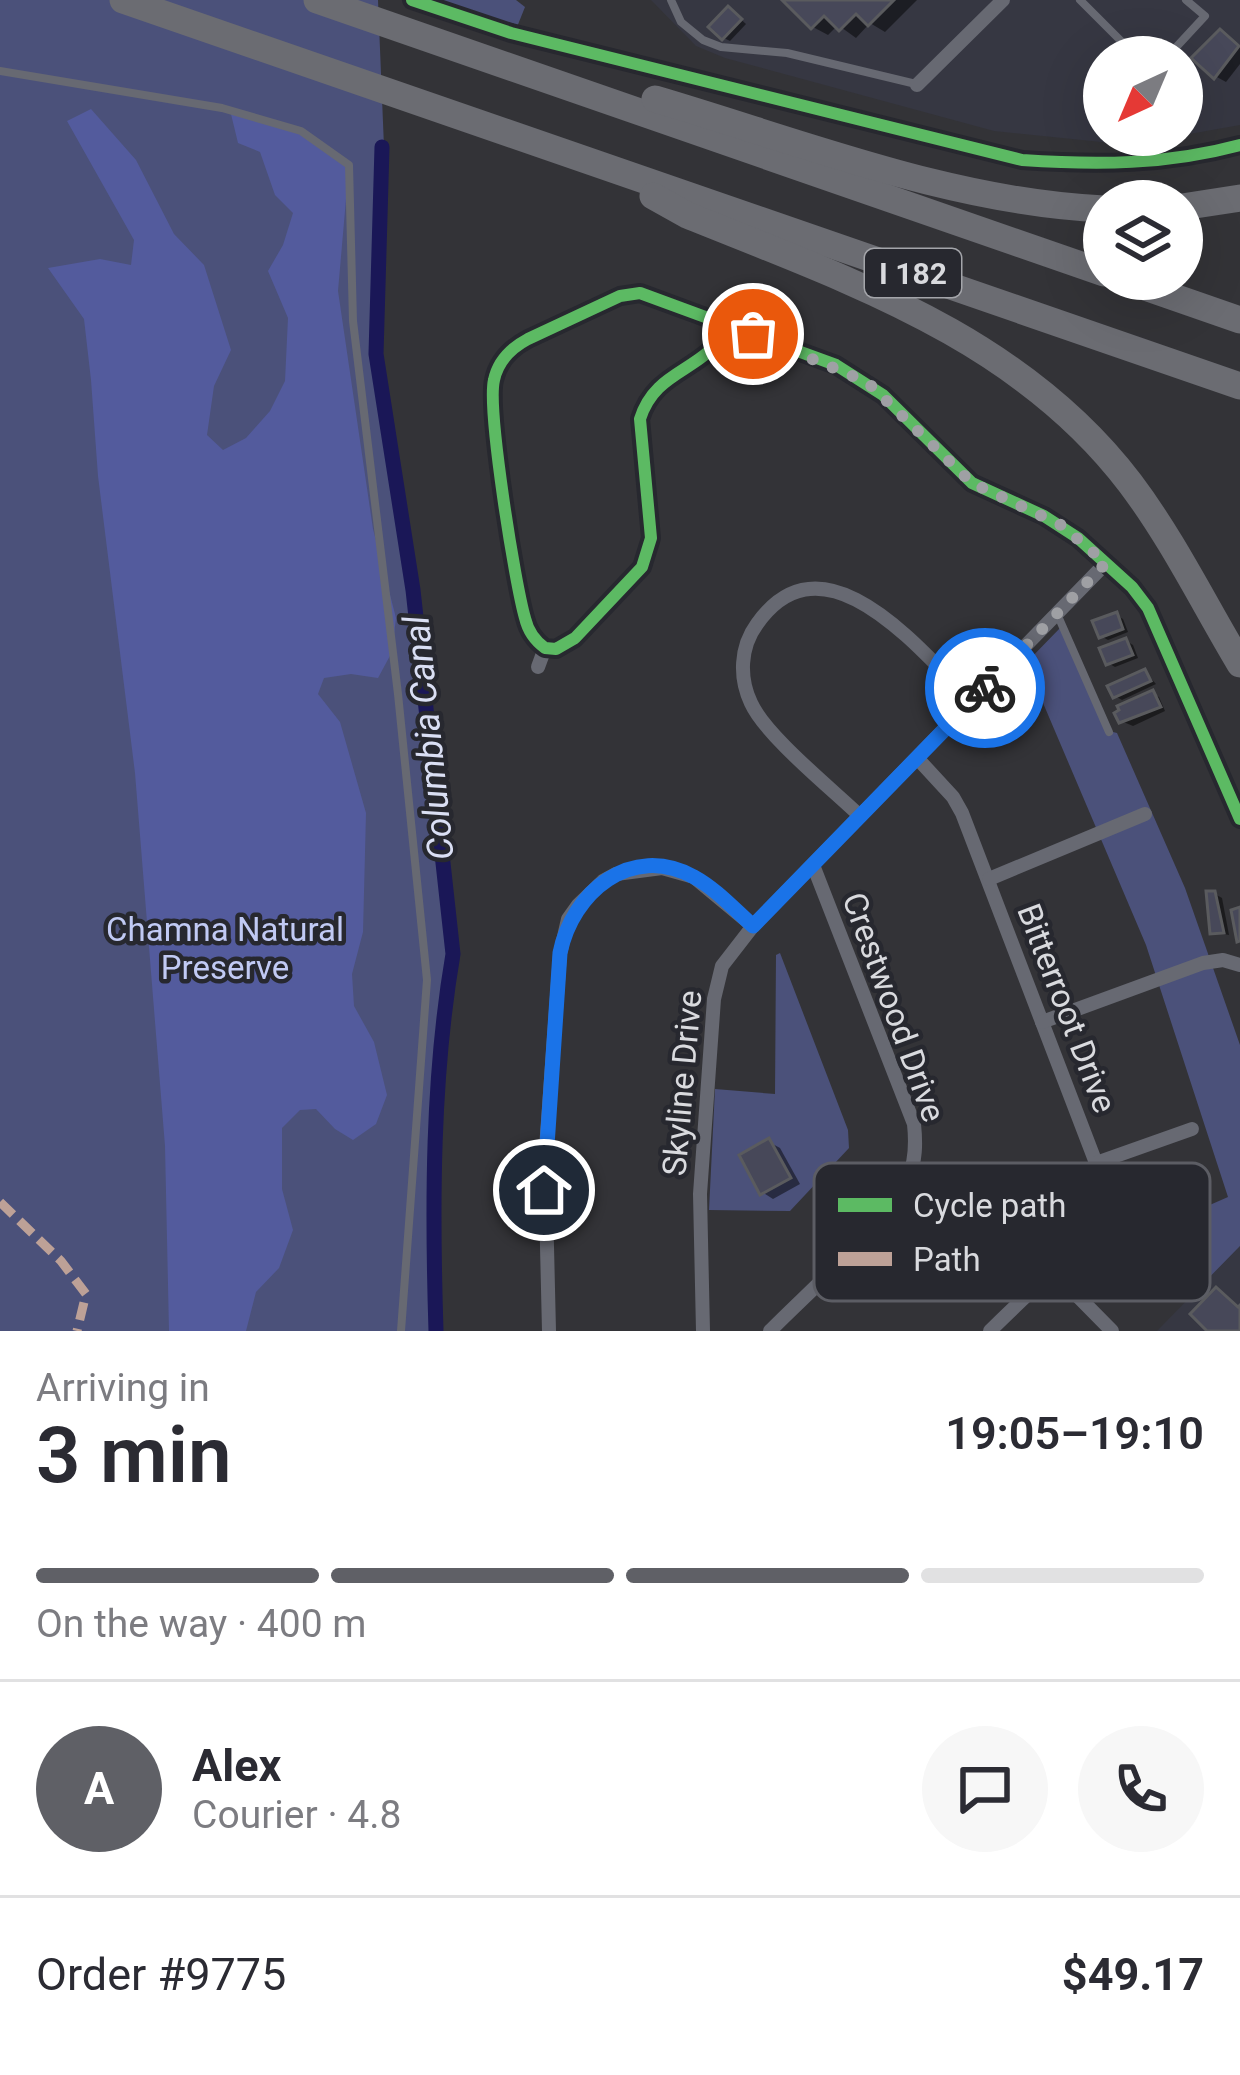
<!DOCTYPE html>
<html lang="en">
<head>
<meta charset="utf-8">
<style>
  :root { --surface:#fff; --page:#f7f7f7; --text:#2b2b33; --muted:#7c7c81; --line:#e1e1e2; --accent:#5f6066 }
  body { margin:0; font-family:Roboto,sans-serif; background:var(--page); color:var(--text); height:100vh; display:flex; flex-direction:column; font-size:45px; white-space:nowrap }
  * { box-sizing:border-box; margin:0 }
  p { font-size:39px; color:var(--muted) }
  .icon { flex:none; width:66px; height:66px; fill:none; stroke:currentColor; stroke-width:2; stroke-linecap:round; stroke-linejoin:round }
  .map { position:relative; height:1331px; overflow:hidden }
  .sheet { display:flex; flex-direction:column; background:var(--surface); flex:1 }
  .sheet>* { flex:none }
  .needle { width:78px; rotate:224deg }
  .buttons { position:absolute; left:1083px; top:36px; display:grid; gap:24px }
  .buttons a { display:grid; place-items:center; width:120px; height:120px; border-radius:50%; background:var(--surface); box-shadow:0 12px 48px #0002; font-size:60px }
  .pin { position:absolute; display:grid; place-items:center; width:102px; height:102px; color:#fff; margin:-51px; border:6px solid #fff; border-radius:50%; box-shadow:0 3px 12px #0007 }
  .courier { position:absolute; display:grid; place-items:center; width:120px; height:120px; margin:-60px; border:9px solid #1a73e8; border-radius:50%; background:#fff; color:#222; box-shadow:0 3px 15px #0007 }
  .overview em { font-style:normal; font-weight:600 }
  .overview div { display:flex; flex-direction:column-reverse }
  .overview { display:flex; align-items:center; justify-content:space-between; height:204px; padding:0 36px }
  h1 { font-size:78px; font-weight:600; line-height:90px }
  .bar { display:grid; grid-template-columns:repeat(4,1fr); gap:18px 12px; align-content:center; height:144px; padding:0 36px }
  .bar i { height:15px; border-radius:9px; background:var(--line) }
  .bar .active { background:var(--accent) }
  .bar p { grid-column:span 4 }
  .line { display:flex; align-items:center; gap:30px; padding:0 36px; border-top:3px solid var(--line) }
  .line div { flex:1 }
  .round { display:grid; place-items:center; flex:none; width:126px; height:126px; border-radius:63px; background:var(--page) }
  .map>svg:first-child { display:block }
  .built { fill:#363742; fill-rule:evenodd }
  .green { fill:#4b517a }
  .forest { fill:#535b9d }
  .shadow { fill:#0007 }
  .lines { fill:none; stroke-linecap:round; stroke-linejoin:round }
  .canal { stroke:#1a1757; stroke-width:15 }
  .building { fill:#474859; stroke:#5a5b5e; stroke-width:3 }
  .path { stroke:#696a72; stroke-width:3; stroke-dasharray:9 9; stroke-linecap:butt }
  .lane { stroke:#676972; stroke-width:8 }
  .street { stroke:#676972; stroke-width:14 }
  .highway { stroke:#6b6c72; stroke-width:27 }
  .quiet { stroke:#bda197; stroke-width:9; stroke-dasharray:18 9; stroke-linecap:butt }
  .cycleway-casing { stroke:#27282f; stroke-width:20 }
  .cycleway { stroke:#5cba63; stroke-width:12 }
  .done { stroke:#9fa0a4; stroke-width:12; stroke-dasharray:0 21.6 }
  .route { stroke:#1a73e8; stroke-width:15 }
  .labels { text-anchor:middle; dominant-baseline:central; stroke-width:9; stroke-linejoin:round; paint-order:stroke }
  .shield { fill:#27282f; stroke:#a4a5aa; stroke-width:3 }
  .shield-label { font-size:30px; font-weight:bold; fill:#d9dade }
  .park-label { font-size:33px; fill:#c1caf4; stroke:#27282f }
  .street-label { font-size:33px; fill:#d9dade; stroke:#27282f }
  .water-label { font-size:36px; font-style:italic; fill:#dadff4; stroke:#27282f }
  .key { fill:#27282f; stroke:#5c5d64; stroke-width:3 }
  .key-label { font-size:33px; fill:#d9dade }
</style>
</head>
<body>
<div class="map">
<svg width="1240" height="1331" viewBox="0 0 1240 1331">
  <rect width="100%" height="100%" fill="#333337"/>
  <g class="built">
    <path d="M651 0H1240V125L1156 140 1111 143 994 131 725 58 696 46ZM1104 57H1182V135H1104Z"/>
    <polygon points="1240,1246 1240,1331 1157,1331"/>
  </g>
  <g class="green">
    <path d="M0 0H378L384 147 376 354 413 590 453 954C432 1077 432 1206 436 1331H0Z"/>
    <polygon points="438,0 516,0 525,7 517,27"/>
    <polygon points="1062,626 1109,731 1117,733 1185,888 1240,1045 1240,1246 1194,1293 1139,1236 1228,1197 1146,945 1026,663"/>
    <polygon points="780,953 848,1130 849,1148 790,1211 709,1210 715,1089 775,1094 776,955"/>
  </g>
  <polygon class="forest" points="91,109 136,160 174,234 204,265 231,350 214,386 207,435 223,450 246,438 270,411 285,381 288,318 268,271 283,245 293,213 275,195 260,152 238,143 230,110 301,131 349,165 338,291 373,529 396,618 392,652 378,678 351,674 324,678 318,694 340,722 366,813 363,932 352,974 354,1006 374,1042 387,1095 376,1124 353,1140 335,1129 316,1109 300,1110 282,1128 282,1189 293,1230 279,1268 256,1292 246,1331 169,1331 165,1146 135,773 98,476 91,380 84,319 48,268 100,259 131,265 134,240 67,121"/>
  <g class="shadow">
    <polygon points="786,0 917,0 885,32 870,23 856,38 838,25 828,35 813,27"/>
    <polygon points="735,14 746,24 730,41 724,38"/>
    <polygon points="1221,32 1240,46 1240,64 1226,82 1215,76"/>
    <polygon points="1116,615 1123,619 1128,632 1108,640 1101,636"/>
    <polygon points="1126,641 1133,645 1138,658 1115,667 1108,663"/>
    <polygon points="1145,672 1156,684 1122,700 1115,696"/>
    <polygon points="1153,694 1159,697 1165,711 1133,726 1121,721"/>
    <polygon points="1215,894 1222,898 1229,935 1213,932"/>
    <polygon points="769,1142 780,1148 800,1184 773,1199 762,1192"/>
  </g>
  <g class="lines">
    <path class="canal" d="M382 147 376 354 413 590 453 954C432 1077 432 1206 436 1331"/>
  </g>
  <g class="building">
    <polygon points="782,0 894,0 868,26 856,14 839,31 824,16 811,29"/>
    <polygon points="728,6 742,19 722,40 708,27"/>
    <polygon points="1220,29 1239,46 1214,79 1191,58"/>
    <polygon points="1117,612 1123,629 1099,638 1092,621"/>
    <polygon points="1126,638 1133,655 1106,665 1099,648"/>
    <polygon points="1145,669 1151,681 1113,698 1107,686"/>
    <polygon points="1153,690 1161,707 1119,723 1114,713 1119,710 1117,706"/>
    <polygon points="1206,891 1215,891 1224,933 1210,934"/>
    <polygon points="1240,907 1240,941 1237,942 1231,910"/>
    <polygon points="769,1138 791,1178 760,1195 739,1155"/>
    <polygon points="1216,1287 1238,1307 1240,1305 1240,1331 1207,1331 1190,1314"/>
  </g>
  <g class="lines">
    <polyline class="path" points="924,1169 1020,1194 1074,1219"/>
    <g class="lane">
      <polyline points="671,0 681,22 703,40 721,47 787,53 916,84"/>
      <polyline points="1080,0 1135,55 1144,57"/>
      <polyline points="1167,57 1205,16 1186,0"/>
      <polyline points="0,71 222,108 301,131 349,165 353,321 398,694 427,980 401,1331"/>
      <polyline points="1058,616 1109,732"/>
    </g>
    <g class="street">
      <polyline points="917,85 1003,0"/>
      <path d="M730 324C706 373 656 367 640 419L651 538 642 567 575 638 556 649 545 648C534 640 528 631 525 618 515 584 487 409 494 380 498 361 511 348 528 339L620 296 640 293 836 365 883 395 972 483 1044 516 1078 538 1132 587 1148 608 1240 819"/>
      <polyline points="538,667 545,648"/>
      <path d="M918 759 953 797 962 813 1096 1163C1102 1237 1037 1283 990 1331"/>
      <path d="M860 816C832 789 766 736 751 703 739 678 740 647 757 624 825 528 922 653 972 701"/>
      <polyline points="989,879 1145,814"/>
      <polyline points="1042,1022 1203,963 1223,960 1240,965"/>
      <polyline points="1096,1163 1192,1129"/>
      <polyline points="1051,1269 1112,1331"/>
      <polyline points="549,1331 545,1162 560,954 568,919 578,905 603,881 616,874 662,868 694,877 753,926"/>
      <polyline points="703,1331 700,1194 714,999 722,966 753,926 1106,563"/>
      <path d="M770 1331C804 1296 891 1220 908 1179 916 1161 916 1143 914 1124L813 865"/>
    </g>
    <g class="highway">
      <polyline points="123,0 1240,386"/>
      <polyline points="317,0 1104,273"/>
      <path d="M655 99C801 142 951 202 1104 209"/>
      <path d="M653 196 687 215C850 281 1020 338 1130 483 1173 540 1204 604 1240 664"/>
      <polyline points="1182,207 1240,198"/>
      <polyline points="1122,279 1240,320"/>
    </g>
    <polyline class="quiet" points="0,1202 61,1261 86,1294 77,1331"/>
    <g class="cycleway-casing">
      <g id="cycleway">
        <path d="M412 0 511 33 1022 160C1097 165 1166 165 1240 145"/>
        <path d="M730 324C706 373 656 367 640 419L651 538 642 567 575 638 556 649 545 648C534 640 528 631 525 618 515 584 487 409 494 380 498 361 511 348 528 339L620 296 640 293 836 365 883 395 972 483 1044 516 1078 538 1132 587 1148 608 1240 819"/>
      </g>
    </g>
    <use href="#cycleway" class="cycleway"/>
  </g>
  <g class="lines">
    <polyline class="done" points="753,334 867,382 972,483 1061,525 1106,563 985,688"/>
    <path class="route" d="M544 1190 560 953C572 893 631 842 694 877 716 889 734 909 753 926L985 688"/>
  </g>
  <g class="labels">
    <rect class="shield" x="865" y="249" width="96" height="48" rx="9"/>
    <g class="shield-label">
      <text x="913" y="273">I 182</text>
    </g>
    <g class="park-label">
      <text x="225" y="929">Chamna Natural<tspan x="225" dy="38">Preserve</tspan></text>
    </g>
    <g class="street-label">
      <text transform="translate(894 1007) rotate(70)">Crestwood Drive</text>
      <text transform="translate(1067 1008) rotate(69)">Bitterroot Drive</text>
      <text transform="translate(682 1083) rotate(-85)">Skyline Drive</text>
    </g>
    <g class="water-label">
      <text transform="translate(429 738) rotate(-96)">Columbia Canal</text>
    </g>
  </g>
  <rect x="814" y="1163" width="396" height="138" rx="18" class="key"/>
  <rect x="838" y="1198" width="54" height="14" fill="#5cba63"/>
  <rect x="838" y="1252" width="54" height="14" fill="#bda197"/>
  <g class="key-label">
    <text x="913" y="1217">Cycle path</text>
    <text x="913" y="1271">Path</text>
  </g>
</svg>
<div class="buttons">
<a><svg class="needle" viewBox="-14 -14 28 28"><path d="M0-13l5 13h-10z" fill="#e53935"/><path d="M0 13l5-13h-10z" fill="#7c7c81"/></svg></a>
<a><svg class="icon" aria-label="layers" viewBox="0 0 24 24"><path d="M12 4l9 5-9 5-9-5zM3 14l9 5 9-5"/></svg></a>
</div>
<div class="pin" style="left:753px;top:334px;background:#ea580c"><svg class="icon" aria-label="bag" viewBox="0 0 24 24"><path d="M5 8h14l-1 12H6zM9 8a3 3 0 0 1 6 0"/></svg></div>
<div class="pin" style="left:544px;top:1190px;background:#1f2937"><svg class="icon" aria-label="home" viewBox="0 0 24 24"><path d="M3 11l9-7 9 7M6 9v11h12V9"/></svg></div>
<div class="courier" style="left:985px;top:688px"><svg class="icon" aria-label="bike" viewBox="0 0 24 24"><circle cx="6" cy="16" r="4"/><circle cx="18" cy="16" r="4"/><path d="M6 16l4-8h5l3 8M10 8l3 8H6M13 5h3"/></svg></div>
</div>
<section class="sheet">
<div class="overview"><div><h1>3 min</h1><p>Arriving in</p></div><em>19:05–19:10</em></div>
<div class="bar"><i class="active"></i><i class="active"></i><i class="active"></i><i></i><p>On the way · 400 m</p></div>
<div class="line" style="height:216px"><b class="round" style="background:var(--accent);color:#fff">A</b><div><b>Alex</b><p>Courier · 4.8</p></div><a class="round"><svg class="icon" aria-label="chat" viewBox="0 0 24 24"><path d="M4 5h16v11H9l-5 4z"/></svg></a><a class="round"><svg class="icon" aria-label="phone" viewBox="0 0 24 24"><path d="M5 4h4l2 5-3 2q2 4 5 5l2-3 5 2v4C11 20 4 13 5 4z"/></svg></a></div>
<div class="line" style="height:156px"><div>Order #9775</div><b>$49.17</b></div>
</section>
</body>
</html>
